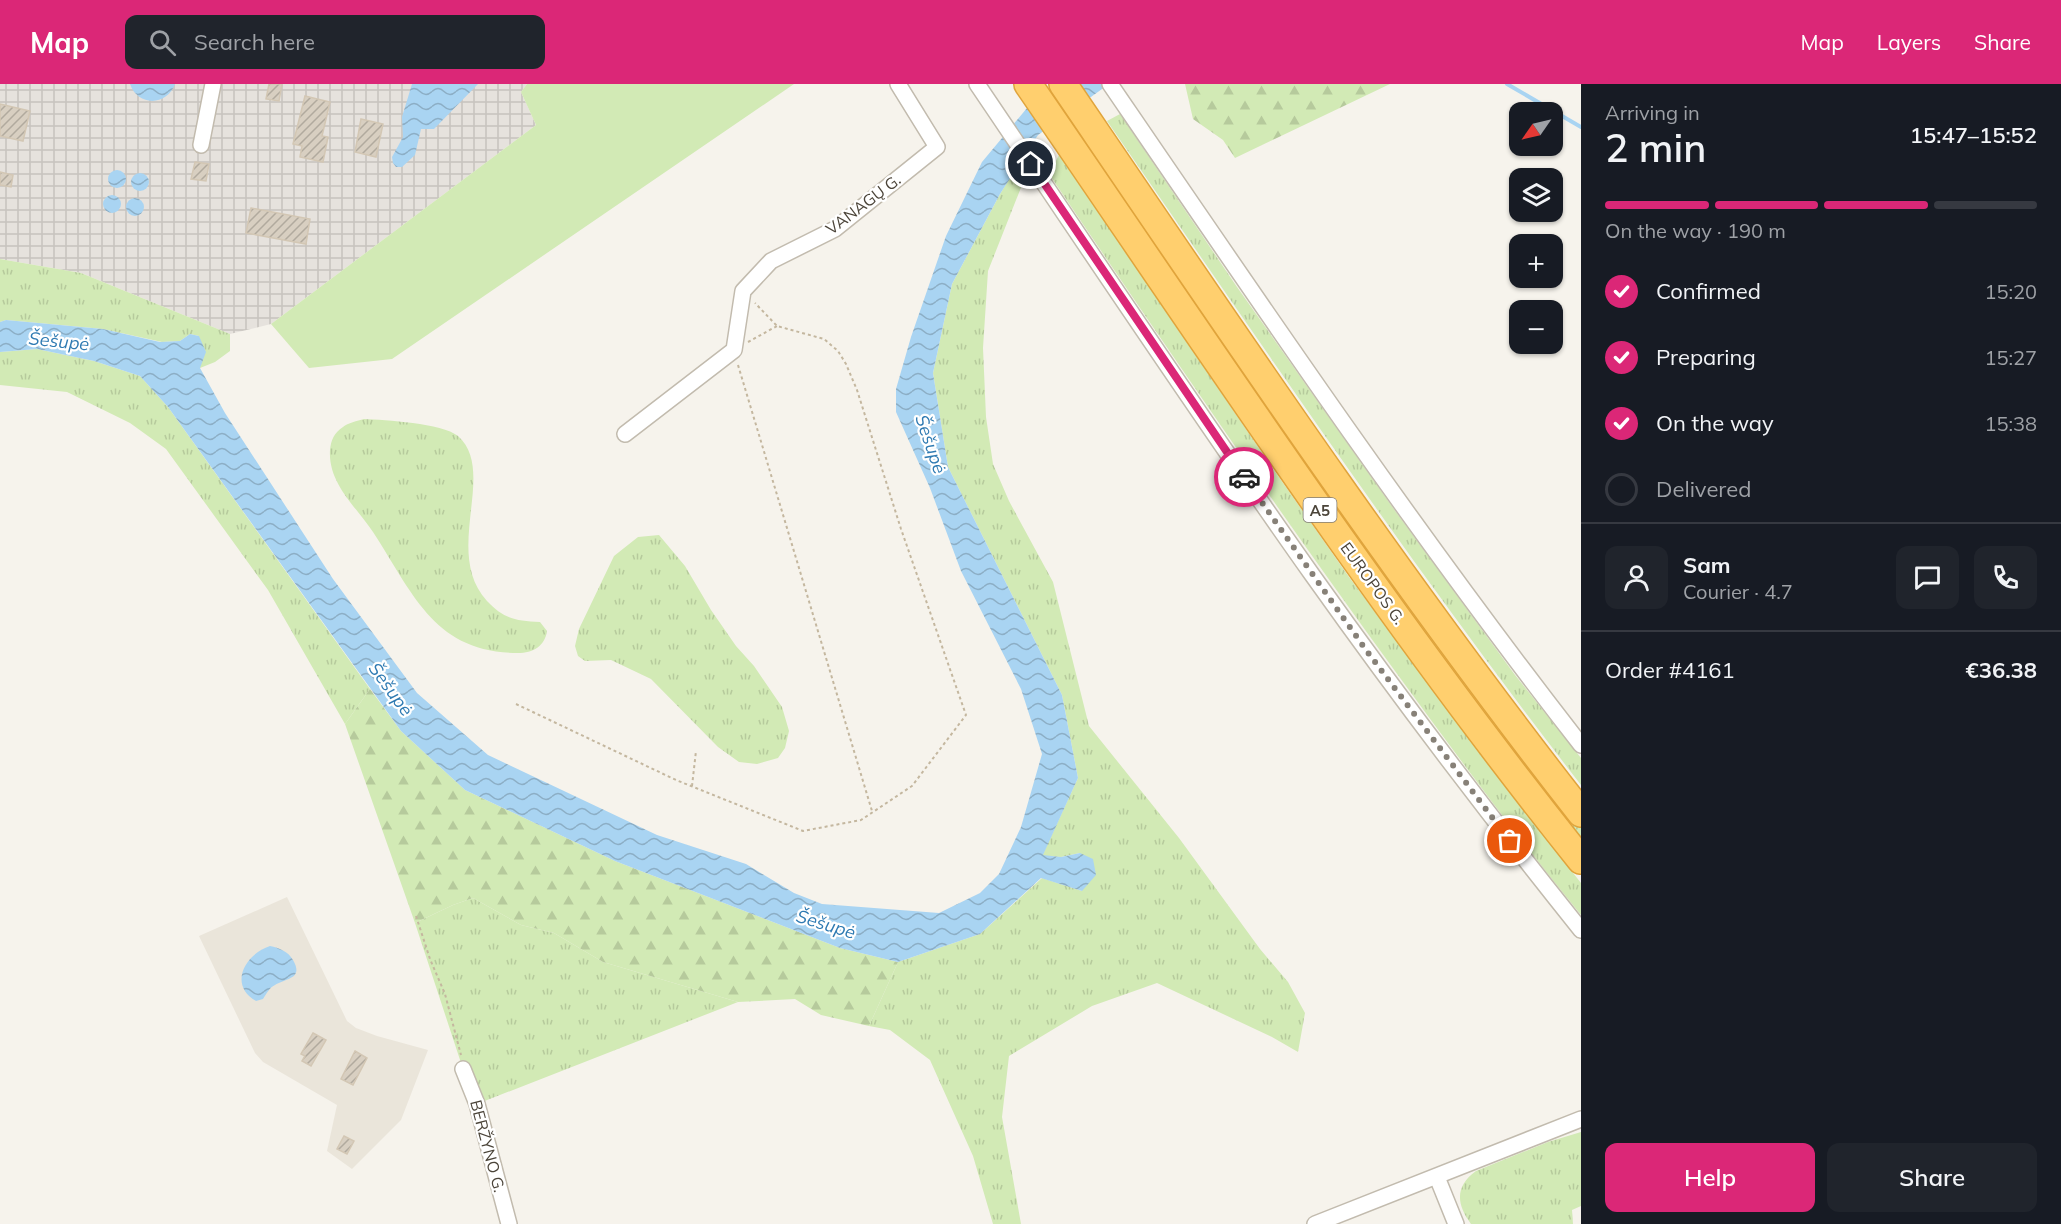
<!DOCTYPE html>
<html lang="en">
<head>
<meta charset="utf-8">
<style>
  :root { --surface:#171b24; --page:#20242c; --text:#f1f3f6; --muted:#9ea1a6; --line:#363941; --accent:#db2777 }
  body { margin:0; font-family:Mulish,sans-serif; background:var(--page); color:var(--text); height:100vh; display:flex; flex-direction:column; font-size:22px; white-space:nowrap }
  * { box-sizing:border-box; margin:0 }
  p { font-size:20px; color:var(--muted) }
  .icon { flex:none; width:33px; height:33px; fill:none; stroke:currentColor; stroke-width:2; stroke-linecap:round; stroke-linejoin:round }
  .map { position:relative; flex:1; overflow:hidden }
  .panel { display:flex; flex-direction:column; background:var(--surface); width:480px }
  .panel>* { flex:none }
  .needle { width:39px; rotate:236deg }
  .buttons { position:absolute; left:1509px; top:18px; display:grid; gap:12px }
  .buttons a { display:grid; place-items:center; width:54px; height:54px; border-radius:12px; background:var(--surface); box-shadow:0 2px 4px #0004; font-size:30px }
  .pin { position:absolute; display:grid; place-items:center; width:51px; height:51px; color:#fff; margin:-26px; border:3px solid #fff; border-radius:50%; box-shadow:0 2px 6px #0007 }
  .courier { position:absolute; display:grid; place-items:center; width:60px; height:60px; margin:-30px; border:4px solid #db2777; border-radius:50%; background:#fff; color:#222; box-shadow:0 2px 8px #0007 }
  .head em { font-style:normal; font-weight:600 }
  .head div { display:flex; flex-direction:column-reverse }
  .head { display:flex; align-items:center; justify-content:space-between; height:102px; padding:0 24px }
  h1 { font-size:39px; font-weight:600; line-height:45px }
  .bar { display:grid; grid-template-columns:repeat(4,1fr); gap:9px 6px; align-content:center; height:72px; padding:0 24px }
  .bar i { height:8px; border-radius:4px; background:var(--line) }
  .bar .selected { background:var(--accent) }
  .bar p { grid-column:span 4 }
  .line { display:flex; align-items:center; gap:15px; padding:0 24px; border-top:2px solid var(--line) }
  .line div { flex:1 }
  .round { display:grid; place-items:center; flex:none; width:63px; height:63px; border-radius:12px; background:var(--page) }
  ol { padding:0 24px; list-style:none }
  li { display:flex; align-items:center; gap:18px; height:66px }
  li p { margin-inline-start:auto }
  li .icon { padding:6px; border-radius:50%; background:var(--accent); color:#fff; stroke-width:4 }
  li:last-child { color:var(--muted) }
  li i { width:33px; height:33px; border:3px solid var(--line); border-radius:50% }
  .cta { display:flex; gap:12px; margin-top:auto; padding:12px 24px }
  .cta a { flex:1; height:69px; border-radius:12px; background:var(--accent); color:#fff; font-size:24px; font-weight:600; line-height:69px; text-align:center }
  .cta a+a { background:var(--page); color:var(--text) }
  header { display:flex; align-items:center; gap:36px; box-sizing:border-box; height:84px; padding:0 30px; background:var(--accent); color:#fff }
  header strong { font-size:28px }
  nav { display:flex; gap:33px; margin-inline-start:auto; font-size:21px }
  .search { width:420px; height:54px; background:var(--page); display:flex; align-items:center; gap:15px; box-sizing:border-box; padding:0 21px; border-radius:12px; color:var(--muted); font-size:22px }
  main { display:flex; flex:1; min-height:0 }
  .map>svg:first-child { display:block }
  .residential { fill:#eae5da }
  .industrial { fill:url(#industrial-grid) }
  .grass { fill:url(#grass-tufts) }
  .forest { fill:url(#forest-firs) }
  .pitch { fill:#d2eab5 }
  .water { fill:url(#water-waves) }
  .lines { fill:none; stroke-linecap:round; stroke-linejoin:round }
  .stream { stroke:#a9d4f2; stroke-width:4 }
  .building { fill:url(#building-hatch); stroke:#d3c7b4; stroke-width:1.5 }
  .street-casing { stroke:#c2bbae; stroke-width:18 }
  .highway-casing { stroke:#e0a43c; stroke-width:30 }
  .path { stroke:#c4b79f; stroke-width:2; stroke-dasharray:3 3; stroke-linecap:butt }
  .street { stroke:#fff; stroke-width:15 }
  .highway { stroke:#ffcf6e; stroke-width:27 }
  .done { stroke:#878178; stroke-width:6; stroke-dasharray:0 10.8 }
  .route { stroke:#db2777; stroke-width:8 }
  .labels { text-anchor:middle; dominant-baseline:central; stroke-width:4.5; stroke-linejoin:round; paint-order:stroke }
  .shield { fill:#fff; stroke:#817c74; stroke-width:1.5 }
  .shield-label { font-size:15px; font-weight:bold; fill:#4b4439 }
  .street-label { font-size:16px; fill:#4b4439; stroke:#fff }
  .water-label { font-size:18px; font-style:italic; fill:#2e7ab2; stroke:#fff }
</style>
</head>
<body>
<header>
<strong>Map</strong>
<div class="search"><svg class="icon" aria-label="search" viewBox="0 0 24 24"><circle cx="10" cy="10" r="6"/><path d="M15 15l6 6"/></svg>Search here</div>
<nav><a>Map</a><a>Layers</a><a>Share</a></nav>
</header>
<main>
<div class="map">
<svg width="1581" height="1140" viewBox="0 0 1581 1140">
  <defs>
    <pattern id="industrial-grid" width="8" height="8" patternUnits="userSpaceOnUse" patternTransform="scale(1.5)"><rect width="8" height="8" fill="#e6e2dd"/><path d="M0 4h8M4 0v8" fill="none" stroke="#c7c3be"/></pattern>
    <pattern id="grass-tufts" width="24" height="20" patternUnits="userSpaceOnUse" patternTransform="scale(1.5)"><rect width="24" height="20" fill="#d2eab5"/><path d="M3 7l-1-3M5 7V3M7 7l1-3M15 17l-1-3M17 17v-4M19 17l1-3" fill="none" stroke="#b6ca9c"/></pattern>
    <pattern id="forest-firs" width="22" height="20" patternUnits="userSpaceOnUse" patternTransform="scale(1.5)"><rect width="22" height="20" fill="#d2eab5"/><path d="M5 1l3.5 6h-7zM16 11l3.5 6h-7z" fill="#b6ca9c"/></pattern>
    <pattern id="water-waves" width="16" height="10" patternUnits="userSpaceOnUse" patternTransform="scale(1.5)"><rect width="16" height="10" fill="#a9d4f2"/><path d="M0 5q4-4 8 0t8 0" fill="none" stroke="#8caec5"/></pattern>
    <pattern id="building-hatch" width="6" height="6" patternUnits="userSpaceOnUse" patternTransform="scale(1.5)"><rect width="6" height="6" fill="#d8cfc1"/><path d="M-1 1l2-2M0 6l6-6M5 7l2-2" fill="none" stroke="#b1aa9e"/></pattern>
  </defs>
  <rect width="100%" height="100%" fill="#f6f3ec"/>
  <polygon class="residential" points="287,813 347,937 356,944 377,952 428,966 401,1036 352,1085 327,1067 337,1021 263,978 255,969 199,852"/>
  <polygon class="industrial" points="0,0 527,0 521,8 536,41 271,240 230,250 81,189 0,175"/>
  <g class="grass">
    <path d="M1120 30 1237 203 1396 428 1515 591 1581 674V701C1414 486 1262 261 1107 37Z"/>
    <polygon points="1086,52 1520,666 1581,744 1581,759 1404,525 1079,57"/>
    <path d="M1059 71 1276 389 1349 493 1506 704 1581 799V831C1516 752 1455 669 1395 587 1276 424 1162 257 1049 90Z"/>
    <polygon points="1013,89 1022,101 988,187 983,264 986,333 993,380 1009,417 1053,498 1089,642 1179,754 1260,865 1288,898 1305,929 1298,968 1272,953 1157,899 1092,922 1009,972 1002,1033 1021,1140 993,1140 973,1072 930,976 890,946 869,942 898,878 980,850 1042,794 1082,807 1080,769 1061,773 1042,772 1078,694 1062,611 948,383 933,289 952,200 1000,110"/>
    <polygon points="0,175 81,189 230,250 230,267 215,278 200,284 199,252 190,250 180,257 162,258 103,245 6,236 0,238"/>
    <polygon points="37,265 94,277 140,292 168,323 370,605 345,640 268,506 166,365 130,339 67,308 0,301 0,268"/>
    <path d="M364 335C385 336 442 339 458 352 498 388 442 468 487 517 504 535 516 537 540 538L547 547C545 562 533 569 518 569 434 569 413 509 373 448 356 422 328 400 330 366 331 356 334 349 343 343 348 339 357 337 364 335Z"/>
    <polygon points="659,451 685,482 711,526 736,562 754,582 782,623 789,647 785,664 778,674 757,680 739,678 718,663 651,595 611,576 585,577 578,572 575,562 579,545 614,472 638,453"/>
    <polygon points="473,814 521,841 554,849 603,878 738,918 477,1020 463,985 415,839 453,821"/>
    <path d="M1581 1048V1122L1572 1126 1573 1140H1471C1456 1120 1455 1102 1476 1087L1548 1058Z"/>
  </g>
  <g class="forest">
    <polygon points="1185,0 1390,0 1235,74 1223,56 1193,35"/>
    <polygon points="370,605 401,647 465,706 615,777 840,864 898,878 869,942 821,931 795,915 738,918 603,878 554,849 521,841 473,814 453,821 415,839 345,640"/>
  </g>
  <polygon class="pitch" points="527,0 794,0 392,275 309,284 271,240 536,41 521,8"/>
  <g class="water">
    <path d="M130 0H175C167 22 138 23 130 0Z"/>
    <polygon points="412,0 478,0 434,45 421,45 415,71 402,83 396,83 393,79 392,73 403,53 402,33"/>
    <polygon points="1055,0 1109,0 1038,51 1000,110 952,200 933,289 948,383 1062,611 1078,694 1043,771 1061,773 1080,769 1093,775 1096,791 1082,807 1041,794 980,850 898,878 840,864 615,777 465,706 401,647 168,323 140,292 94,277 37,265 0,268 0,238 6,236 103,245 160,258 180,257 190,250 199,252 206,268 200,284 225,329 333,495 417,609 488,671 657,751 746,780 794,809 822,820 939,829 980,809 999,790 1021,743 1042,670 1021,605 961,487 930,404 896,328 896,305 911,253 946,152 982,78 1037,12"/>
    <circle cx="117" cy="95" r="9"/>
    <circle cx="140" cy="98" r="9"/>
    <circle cx="112" cy="120" r="9"/>
    <circle cx="135" cy="123" r="9"/>
    <path d="M270 862C279 864 288 867 293 876 304 895 286 894 275 901 269 904 267 909 263 915L256 917C228 901 245 870 270 862Z"/>
  </g>
  <g class="lines">
    <polyline class="stream" points="1507,0 1581,43"/>
  </g>
  <g class="building">
    <polygon points="269,0 282,0 279,17 266,15"/>
    <polygon points="305,12 330,18 322,52 328,53 323,78 300,73 302,62 293,60"/>
    <polygon points="0,20 30,27 23,57 0,52"/>
    <polygon points="361,35 383,40 376,73 355,68"/>
    <polygon points="195,78 209,80 206,97 191,95"/>
    <polygon points="0,88 13,91 11,103 0,101"/>
    <polygon points="251,124 310,135 306,160 246,149"/>
    <polygon points="313,949 326,956 311,982 302,977 305,972 301,970"/>
    <polygon points="355,967 367,974 353,1001 341,995"/>
    <polygon points="344,1052 354,1057 347,1070 337,1065"/>
  </g>
  <g class="lines">
    <g class="street-casing">
      <g id="street">
        <path d="M977 0C1088 164 1198 330 1313 492 1399 613 1488 730 1581 846"/>
        <path d="M1110 0C1263 224 1415 448 1581 661"/>
        <polyline points="201,61 213,0"/>
        <polyline points="625,350 734,266 743,207 771,177 835,145 937,63 898,0"/>
        <polyline points="463,985 477,1020 509,1140"/>
        <polyline points="1437,1093 1456,1140"/>
        <polyline points="1315,1140 1581,1035"/>
      </g>
    </g>
    <g class="highway-casing">
      <g id="highway">
        <path d="M1028 0C1208 262 1382 528 1581 776"/>
        <path d="M1063 0C1231 247 1397 494 1581 729"/>
      </g>
    </g>
    <g class="path">
      <polyline points="748,258 777,242"/>
      <polyline points="738,281 872,727"/>
      <polyline points="516,620 676,696 803,747 861,736 912,702 966,631 901,445 857,306 846,280 838,267 824,255 777,242 755,219"/>
      <polyline points="692,702 696,667"/>
      <polyline points="416,832 430,875 445,910 461,971"/>
    </g>
    <use href="#street" class="street"/>
    <use href="#highway" class="highway"/>
  </g>
  <g class="lines">
    <polyline class="done" points="1244,393 1366,566 1510,757"/>
    <polyline class="route" points="1031,80 1244,393"/>
  </g>
  <g class="labels">
    <rect class="shield" x="1303.5" y="414" width="33" height="24" rx="4.5"/>
    <g class="shield-label">
      <text x="1320" y="426">A5</text>
    </g>
    <g class="street-label">
      <text transform="translate(863 120) rotate(-37)">VANAGŲ G.</text>
      <text transform="translate(1373 499) rotate(54)">EUROPOS G.</text>
      <text transform="translate(488 1062) rotate(75)">BERŽYNO G.</text>
    </g>
    <g class="water-label">
      <text transform="translate(59 257) rotate(6)">Šešupė</text>
      <text transform="translate(931 360) rotate(71)">Šešupė</text>
      <text transform="translate(391 605) rotate(54)">Šešupė</text>
      <text transform="translate(826 840) rotate(17)">Šešupė</text>
    </g>
  </g>
</svg>
<div class="buttons">
<a><svg class="needle" viewBox="-14 -14 28 28"><path d="M0-13l5 13h-10z" fill="#e53935"/><path d="M0 13l5-13h-10z" fill="#9ea1a6"/></svg></a>
<a><svg class="icon" aria-label="layers" viewBox="0 0 24 24"><path d="M12 4l9 5-9 5-9-5zM3 14l9 5 9-5"/></svg></a>
<a>+</a>
<a>−</a>
</div>
<div class="pin" style="left:1510px;top:757px;background:#ea580c"><svg class="icon" aria-label="bag" viewBox="0 0 24 24"><path d="M5 8h14l-1 12H6zM9 8a3 3 0 0 1 6 0"/></svg></div>
<div class="pin" style="left:1031px;top:80px;background:#1f2937"><svg class="icon" aria-label="home" viewBox="0 0 24 24"><path d="M3 11l9-7 9 7M6 9v11h12V9"/></svg></div>
<div class="courier" style="left:1244px;top:393px"><svg class="icon" aria-label="car" viewBox="0 0 24 24"><path d="M5 17H2v-5l4-1 3-4h7l3 4 3 1v5h-3M9 17h6M6 11h13"/><circle cx="7" cy="17" r="2"/><circle cx="17" cy="17" r="2"/></svg></div>
</div>
<section class="panel">
<div class="head"><div><h1>2 min</h1><p>Arriving in</p></div><em>15:47–15:52</em></div>
<div class="bar"><i class="selected"></i><i class="selected"></i><i class="selected"></i><i></i><p>On the way · 190 m</p></div>
<ol>
<li><svg class="icon" aria-label="check" viewBox="0 0 24 24"><path d="M5 12l5 5 9-10"/></svg>Confirmed<p>15:20</p></li>
<li><svg class="icon" aria-label="check" viewBox="0 0 24 24"><path d="M5 12l5 5 9-10"/></svg>Preparing<p>15:27</p></li>
<li><svg class="icon" aria-label="check" viewBox="0 0 24 24"><path d="M5 12l5 5 9-10"/></svg>On the way<p>15:38</p></li>
<li><i></i>Delivered</li>
</ol>
<div class="line" style="height:108px"><a class="round"><svg class="icon" aria-label="person" viewBox="0 0 24 24"><circle cx="12" cy="8" r="4"/><path d="M4 21q1-7 8-7t8 7"/></svg></a><div><b>Sam</b><p>Courier · 4.7</p></div><a class="round"><svg class="icon" aria-label="chat" viewBox="0 0 24 24"><path d="M4 5h16v11H9l-5 4z"/></svg></a><a class="round"><svg class="icon" aria-label="phone" viewBox="0 0 24 24"><path d="M5 4h4l2 5-3 2q2 4 5 5l2-3 5 2v4C11 20 4 13 5 4z"/></svg></a></div>
<div class="line" style="height:78px"><div>Order #4161</div><b>€36.38</b></div>
<div class="cta"><a>Help</a><a>Share</a></div>
</section>
</main>
</body>
</html>
